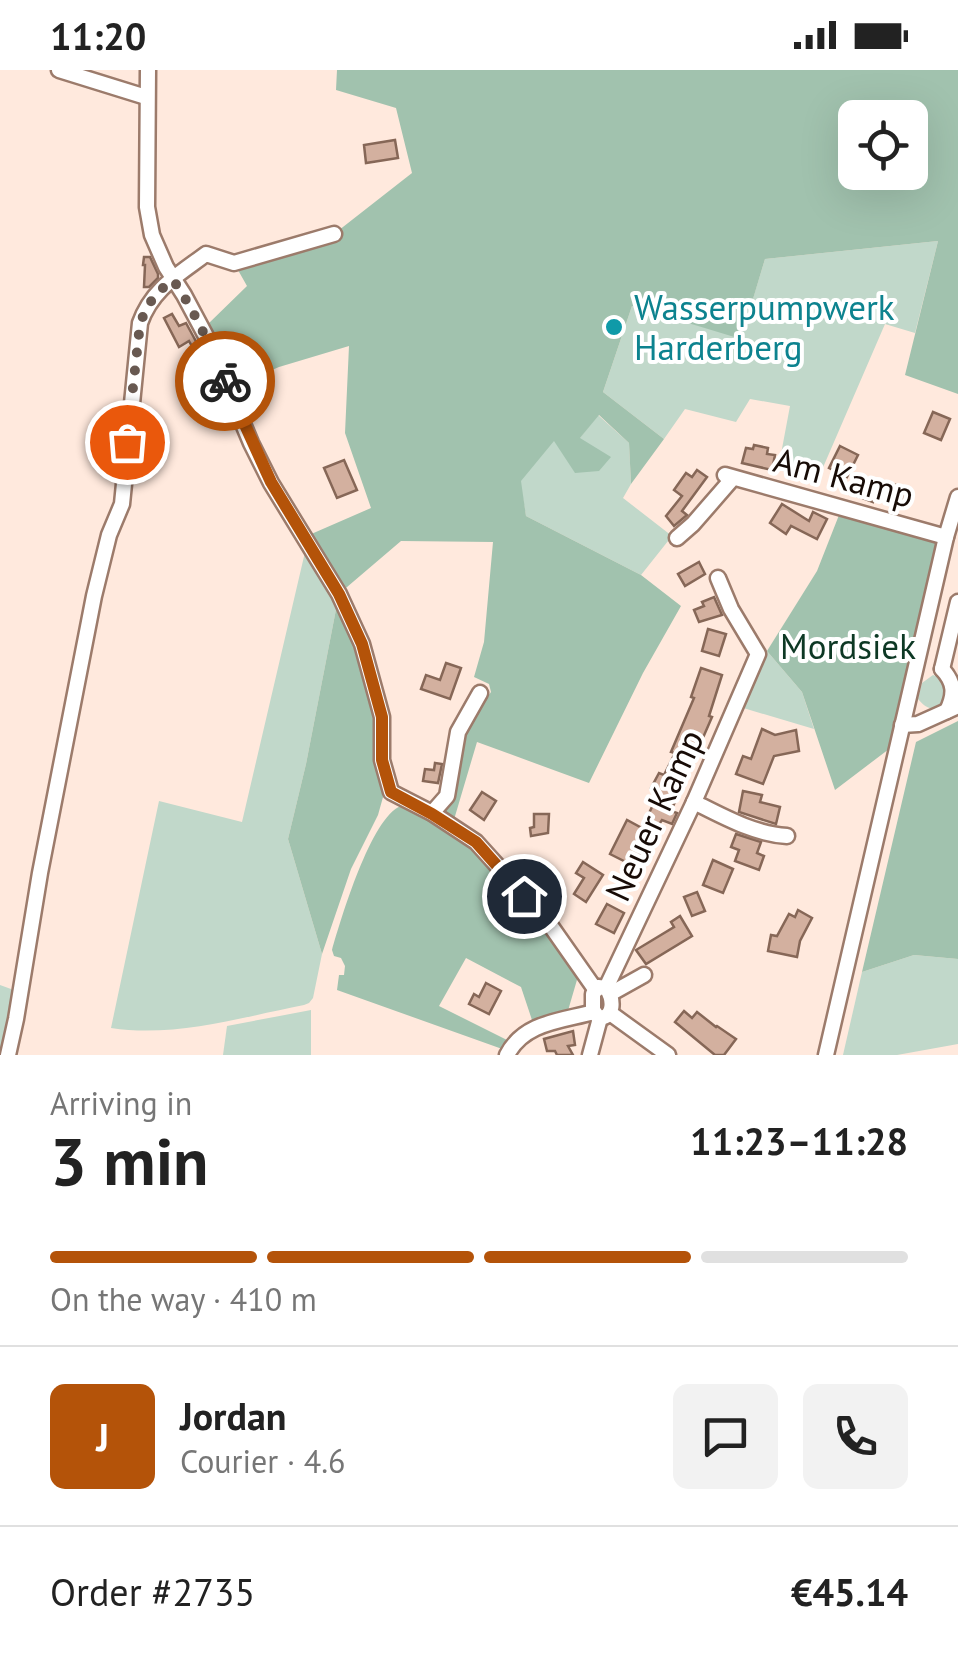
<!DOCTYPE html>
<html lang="en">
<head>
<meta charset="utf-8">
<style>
  :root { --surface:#fff; --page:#f2f2f2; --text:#222; --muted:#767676; --line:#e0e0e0; --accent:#b45309 }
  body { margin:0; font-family:"PT Sans",sans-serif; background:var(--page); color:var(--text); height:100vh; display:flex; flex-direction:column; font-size:38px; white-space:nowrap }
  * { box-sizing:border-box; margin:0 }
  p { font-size:32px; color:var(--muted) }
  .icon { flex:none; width:55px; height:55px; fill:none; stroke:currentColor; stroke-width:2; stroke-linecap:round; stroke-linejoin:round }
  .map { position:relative; height:985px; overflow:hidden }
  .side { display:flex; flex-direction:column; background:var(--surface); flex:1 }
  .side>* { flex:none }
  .fabs { position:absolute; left:838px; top:30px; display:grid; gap:20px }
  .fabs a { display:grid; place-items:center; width:90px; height:90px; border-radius:15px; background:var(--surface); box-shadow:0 10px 40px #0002; font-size:50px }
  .pin { position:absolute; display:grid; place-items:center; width:85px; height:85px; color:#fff; margin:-42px; border:5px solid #fff; border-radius:50%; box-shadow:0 2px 10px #0007 }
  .courier { position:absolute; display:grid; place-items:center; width:100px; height:100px; margin:-50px; border:8px solid #b45309; border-radius:50%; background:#fff; color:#222; box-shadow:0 2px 12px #0007 }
  .headline em { font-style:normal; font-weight:700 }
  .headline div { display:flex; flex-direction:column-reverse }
  .headline { display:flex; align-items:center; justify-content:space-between; height:170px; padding:0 50px }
  h1 { font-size:65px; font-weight:700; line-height:75px }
  .bar { display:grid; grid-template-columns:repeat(4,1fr); gap:15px 10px; align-content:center; height:120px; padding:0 50px }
  .bar i { height:12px; border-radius:8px; background:var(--line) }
  .bar .selected { background:var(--accent) }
  .bar p { grid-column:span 4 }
  .line { display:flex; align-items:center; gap:25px; padding:0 50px; border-top:2px solid var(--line) }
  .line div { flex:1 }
  .round { display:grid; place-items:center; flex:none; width:105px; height:105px; border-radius:15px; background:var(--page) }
  .status { display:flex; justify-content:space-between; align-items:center; height:70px; padding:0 50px; background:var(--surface); direction:ltr }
  .status svg { height:28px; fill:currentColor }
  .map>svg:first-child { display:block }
  .green { fill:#c1d8ca }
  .forest { fill:#a1c2ae; fill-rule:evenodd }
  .building { fill:#d3b09f; stroke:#866757; stroke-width:2.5 }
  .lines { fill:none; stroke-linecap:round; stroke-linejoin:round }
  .minor-casing { stroke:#9c7b6b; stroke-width:19 }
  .minor { stroke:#fff; stroke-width:14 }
  .done { stroke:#685951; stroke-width:10; stroke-dasharray:0 18 }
  .route { stroke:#b45309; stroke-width:12 }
  .culture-dot { fill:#0f9aa8; stroke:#fff; stroke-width:4 }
  .labels { text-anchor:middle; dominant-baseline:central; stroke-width:8; stroke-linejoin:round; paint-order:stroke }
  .culture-label { font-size:35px; fill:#0d838f; stroke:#fff; text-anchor:start }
  .street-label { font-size:35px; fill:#170b06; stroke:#fff }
  .park-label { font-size:35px; fill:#0d3824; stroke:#fff }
</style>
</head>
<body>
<div class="status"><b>11:20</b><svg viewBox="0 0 49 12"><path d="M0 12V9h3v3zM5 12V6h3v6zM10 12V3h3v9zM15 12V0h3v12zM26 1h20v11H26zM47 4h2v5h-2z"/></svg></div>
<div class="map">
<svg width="958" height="985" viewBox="0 0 958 985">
  <rect width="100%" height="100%" fill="#ffe9dd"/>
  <g class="green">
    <polygon points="938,171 915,263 885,254 818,409 778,400 790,336 750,329 736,352 685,339 664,369 603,322 632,236 741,268 765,189"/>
    <polygon points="598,345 629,373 631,414 623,428 672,466 641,505 526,446 520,411 554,370 579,369"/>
    <path d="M309 465 339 524 306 694 288 769 322 884 313 928 309 933 304 935C242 947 175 968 111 958L159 731 242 752Z"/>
    <polygon points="767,581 802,622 814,659 740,637"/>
    <path d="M933 605 943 609 948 617 942 637C931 641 926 638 918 629L922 613Z"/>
    <polygon points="914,885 958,889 958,974 897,985 843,985 862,902"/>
    <polygon points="0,915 11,919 15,924 4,985 0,985"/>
    <polygon points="311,940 311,985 223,985 227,956"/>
  </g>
  <g class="forest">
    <path d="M337 0H958V324L905 305 938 171 765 189 741 269 632 236 603 322 664 369 631 414 629 373 599 345 580 368 611 387 599 401 575 403 554 371 521 411 526 446 641 505 681 536 643 603 589 713 477 672 453 753 444 746 453 721 464 660 491 622 489 614 474 607 484 572 493 472 401 471 340 523 382 647 385 720 378 745 351 799 322 884 288 769 306 694 339 524 309 465 371 438 345 363 349 276 279 297 233 317 207 255 247 216 234 193 334 164 412 103 396 38 336 20ZM855 48H910V102H855Z"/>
    <polygon points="841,440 932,467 937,478 889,679 835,720 802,622 767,581 817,501"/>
    <polygon points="958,651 958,889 914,885 862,902 916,672"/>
    <path d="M401 736 411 740 474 775 546 855 579 903 567 944 533 953 521 917 466 888 439 936 509 971 505 980 337 920 339 905H344L345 896 341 888 334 886 332 880C341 849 371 747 401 736Z"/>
  </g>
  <g class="building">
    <polygon points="395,70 398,88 366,93 364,75"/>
    <polygon points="144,187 150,187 158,204 158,208 149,217 144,217 145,195 143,195"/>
    <polygon points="172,244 179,256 186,253 199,277 194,280 189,271 179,277 164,248"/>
    <polygon points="204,288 210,303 198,309 193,300 198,298 195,292"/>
    <polygon points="933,342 950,349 941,370 924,363"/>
    <polygon points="754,375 768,378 767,384 775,385 772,400 742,393 746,378 753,379"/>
    <polygon points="840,376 858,385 847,407 829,398"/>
    <polygon points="344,390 357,420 337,428 324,398"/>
    <polygon points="697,400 707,407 682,441 687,445 674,456 666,446 682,426 674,420 686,403 692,407"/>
    <polygon points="862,411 889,420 890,413 910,419 906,437 874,428 873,432 857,426"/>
    <polygon points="782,434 809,451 813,442 827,449 817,469 791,456 786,464 770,453"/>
    <polygon points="699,492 705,504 685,516 678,504"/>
    <polygon points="714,527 722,545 699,552 694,540 704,536 702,532"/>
    <polygon points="708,559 726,564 719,586 702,581"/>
    <polygon points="446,593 461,598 450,629 421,619 426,605 440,610"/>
    <polygon points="701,598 722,605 709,646 712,647 671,741 677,743 672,754 662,750 658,756 654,754 634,796 610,784 627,750 642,758 659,722 651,718 659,703 664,705 675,683 671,682 694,628 691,627"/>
    <polygon points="762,659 775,665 796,660 799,681 774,686 763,714 736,704 743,686 751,689"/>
    <polygon points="435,693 442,694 438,713 423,711 425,699 434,700"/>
    <polygon points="743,721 762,725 760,732 780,737 776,754 739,742"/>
    <polygon points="482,722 496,731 484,750 470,740"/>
    <polygon points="534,744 549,744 548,763 531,766 530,758 534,757"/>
    <polygon points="736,764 761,772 757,783 764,786 759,800 735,791 739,780 731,777"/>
    <polygon points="713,790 733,799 723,823 703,815"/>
    <polygon points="583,792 603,805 586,832 574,824 584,808 576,803"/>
    <polygon points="697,822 705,841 692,846 684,827"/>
    <polygon points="607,834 624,843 614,863 596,854"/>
    <polygon points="798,840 812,848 800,871 797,887 768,881 771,865 777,866 789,844 795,847"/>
    <polygon points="680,846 692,866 646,894 636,880 674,857 671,852"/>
    <polygon points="486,913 501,921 489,944 469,934 474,924 479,927"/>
    <polygon points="684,941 692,948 697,942 716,957 717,956 736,969 724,985 715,985 675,952"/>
    <polygon points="573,961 575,975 568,976 573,985 557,985 555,981 547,981 544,969"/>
  </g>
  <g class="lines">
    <g class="minor-casing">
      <g id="minor">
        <polyline points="59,0 146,27"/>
        <polyline points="148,0 147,137 152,165 166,197 184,225 208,270 251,373 271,413 339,524 362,574 382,647 382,690 391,722 432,743 476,772 548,852 595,919"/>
        <polyline points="725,405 946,467"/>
        <polyline points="677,468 693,454 733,408"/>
        <polyline points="942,599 958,532"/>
        <path d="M942 599C955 613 955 624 947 641"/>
        <polyline points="902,655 918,654 958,636"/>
        <path d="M694 732C722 746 754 764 787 766"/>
        <polyline points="432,743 447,726 458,662 480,623"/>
        <path d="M598 917 606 918C614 927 615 950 598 947L593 940V924Z"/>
        <polyline points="606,918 694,732 758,584 731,539 718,508"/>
        <polyline points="610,924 644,905"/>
        <polyline points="610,943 668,985"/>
        <path d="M8 985 16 949 40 803 94 526 109 465 122 434 140 253C152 219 178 205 206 184L234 193 334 164"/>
        <path d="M507 985C524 952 561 951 594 942"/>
        <polyline points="590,985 600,948"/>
        <polyline points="826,985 946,467 958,427"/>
      </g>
    </g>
    <use href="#minor" class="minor"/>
  </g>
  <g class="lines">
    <path class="done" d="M127 372 140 254C147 234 156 222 173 210 195 241 210 276 225 311"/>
    <polyline class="route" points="225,311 271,412 339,524 362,574 382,647 382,690 391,722 432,744 476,772 524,826"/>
  </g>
  <circle class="culture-dot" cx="614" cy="257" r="10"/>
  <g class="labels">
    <g class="culture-label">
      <text x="634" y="237">Wasserpumpwerk<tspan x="634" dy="40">Harderberg</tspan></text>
    </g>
    <g class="street-label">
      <text transform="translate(844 407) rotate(15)">Am Kamp</text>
      <text transform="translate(654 745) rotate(-65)">Neuer Kamp</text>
    </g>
    <g class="park-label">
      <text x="848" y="576">Mordsiek</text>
    </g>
  </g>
</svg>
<div class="fabs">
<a><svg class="icon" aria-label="locate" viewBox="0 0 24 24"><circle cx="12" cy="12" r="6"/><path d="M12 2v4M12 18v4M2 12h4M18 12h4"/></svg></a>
</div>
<div class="pin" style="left:127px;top:372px;background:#ea580c"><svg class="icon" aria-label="bag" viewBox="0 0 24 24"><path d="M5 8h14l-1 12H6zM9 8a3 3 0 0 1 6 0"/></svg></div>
<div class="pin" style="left:524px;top:826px;background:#1f2937"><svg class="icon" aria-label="home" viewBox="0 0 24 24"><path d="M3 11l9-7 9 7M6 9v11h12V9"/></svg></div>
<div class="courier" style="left:225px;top:311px"><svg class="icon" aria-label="bike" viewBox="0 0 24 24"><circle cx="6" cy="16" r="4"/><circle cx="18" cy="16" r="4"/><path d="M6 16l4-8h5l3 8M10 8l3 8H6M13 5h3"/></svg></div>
</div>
<section class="side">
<div class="headline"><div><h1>3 min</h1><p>Arriving in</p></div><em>11:23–11:28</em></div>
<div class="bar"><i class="selected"></i><i class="selected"></i><i class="selected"></i><i></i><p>On the way · 410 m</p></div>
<div class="line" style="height:180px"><b class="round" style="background:var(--accent);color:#fff">J</b><div><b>Jordan</b><p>Courier · 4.6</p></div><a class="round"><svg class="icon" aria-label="chat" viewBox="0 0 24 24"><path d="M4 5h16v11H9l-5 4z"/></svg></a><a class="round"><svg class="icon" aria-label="phone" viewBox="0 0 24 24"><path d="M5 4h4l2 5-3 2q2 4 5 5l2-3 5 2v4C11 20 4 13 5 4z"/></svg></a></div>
<div class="line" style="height:130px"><div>Order #2735</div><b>€45.14</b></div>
</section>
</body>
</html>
